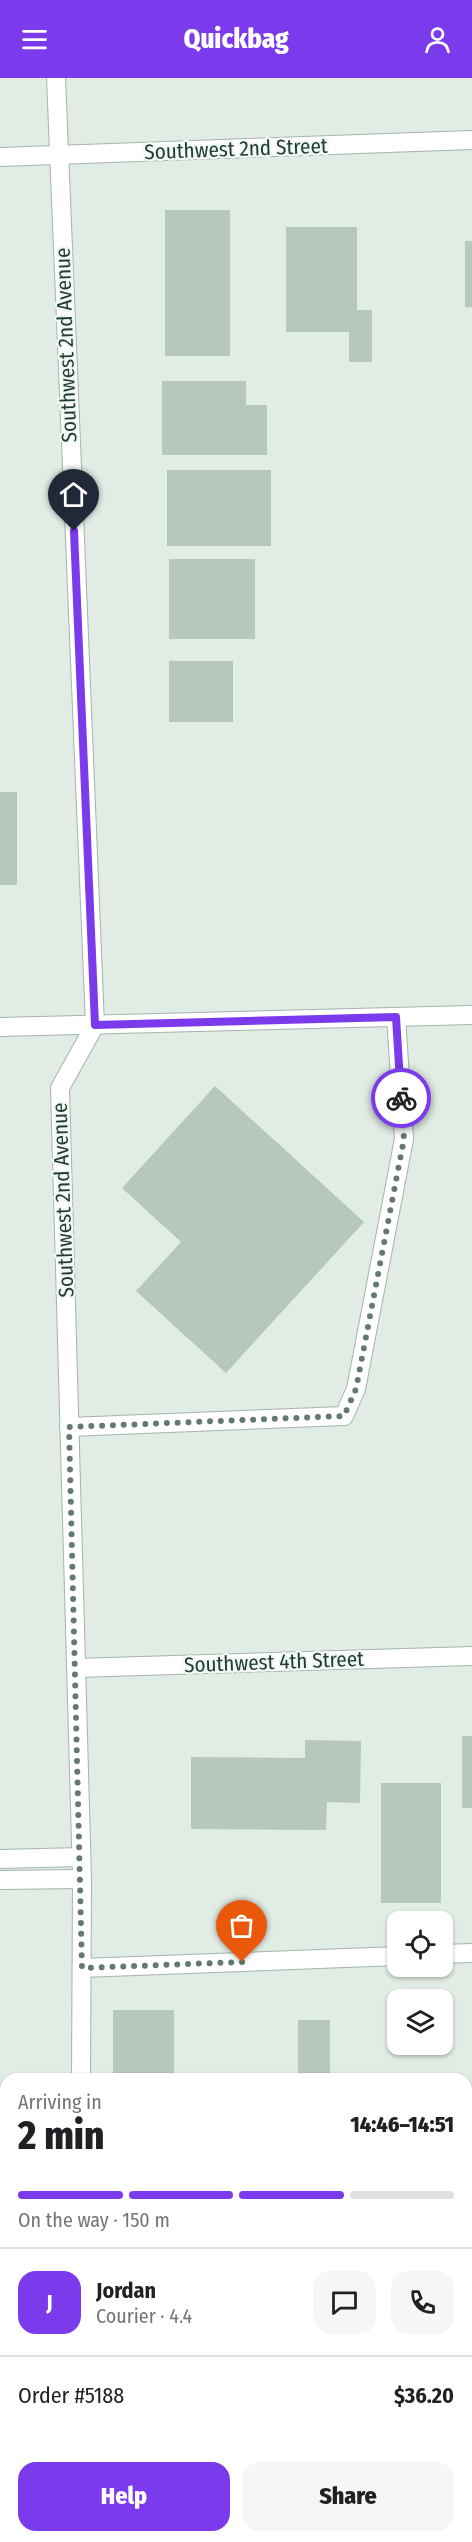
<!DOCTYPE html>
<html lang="en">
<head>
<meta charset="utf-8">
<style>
  :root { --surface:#fff; --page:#f6f6f6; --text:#202124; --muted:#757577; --line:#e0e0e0; --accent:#7c3aed }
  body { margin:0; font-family:"Fira Sans Condensed",sans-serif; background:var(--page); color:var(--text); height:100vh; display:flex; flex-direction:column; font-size:22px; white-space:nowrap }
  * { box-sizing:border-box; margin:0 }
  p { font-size:20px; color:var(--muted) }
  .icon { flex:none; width:33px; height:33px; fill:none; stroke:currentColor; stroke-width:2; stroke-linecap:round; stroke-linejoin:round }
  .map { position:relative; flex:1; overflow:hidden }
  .details { position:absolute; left:0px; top:1995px; width:472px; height:470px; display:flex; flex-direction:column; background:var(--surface); border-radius:18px 18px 0 0; box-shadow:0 2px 4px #0004 }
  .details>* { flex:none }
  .tools { position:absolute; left:387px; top:1833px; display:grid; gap:12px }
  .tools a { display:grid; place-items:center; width:66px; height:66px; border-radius:12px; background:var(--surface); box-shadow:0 2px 4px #0004; font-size:30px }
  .pin { position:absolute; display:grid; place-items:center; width:51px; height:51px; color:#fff; margin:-62px -26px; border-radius:50% 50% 50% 0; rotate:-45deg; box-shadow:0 0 6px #0007 }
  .pin .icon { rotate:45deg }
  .courier { position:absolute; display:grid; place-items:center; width:60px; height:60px; margin:-30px; border:4px solid #7c3aed; border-radius:50%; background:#fff; color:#222; box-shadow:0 2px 8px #0007 }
  .headline em { font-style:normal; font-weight:800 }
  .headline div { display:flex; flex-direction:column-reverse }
  .headline { display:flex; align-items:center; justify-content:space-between; height:102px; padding:0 18px }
  h1 { font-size:39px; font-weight:800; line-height:45px }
  .bar { display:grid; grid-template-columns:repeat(4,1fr); gap:9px 6px; align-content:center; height:72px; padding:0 18px }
  .bar i { height:8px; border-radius:4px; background:var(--line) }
  .bar .current { background:var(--accent) }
  .bar p { grid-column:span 4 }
  .line { display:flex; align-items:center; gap:15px; padding:0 18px; border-top:2px solid var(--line) }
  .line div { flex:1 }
  .round { display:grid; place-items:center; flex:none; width:63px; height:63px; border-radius:18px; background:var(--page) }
  .primary-button { display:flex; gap:12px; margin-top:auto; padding:12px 18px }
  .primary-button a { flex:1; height:69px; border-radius:18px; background:var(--accent); color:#fff; font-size:24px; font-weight:800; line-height:69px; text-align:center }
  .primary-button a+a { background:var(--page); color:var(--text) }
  header { display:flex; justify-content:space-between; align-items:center; height:78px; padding:0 18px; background:var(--accent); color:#fff; font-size:27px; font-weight:800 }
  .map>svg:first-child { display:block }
  .building { fill:#b6c7be }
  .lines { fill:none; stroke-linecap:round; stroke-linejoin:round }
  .minor-casing { stroke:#a4b4ac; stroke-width:20 }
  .minor { stroke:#fff; stroke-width:18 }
  .done { stroke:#647a71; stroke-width:6; stroke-dasharray:0 10.8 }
  .route { stroke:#7c3aed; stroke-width:8 }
  .labels { text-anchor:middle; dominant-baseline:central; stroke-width:4.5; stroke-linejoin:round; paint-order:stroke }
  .street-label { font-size:21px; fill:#213d32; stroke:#f1f8f4 }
</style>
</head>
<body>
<header><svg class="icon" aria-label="menu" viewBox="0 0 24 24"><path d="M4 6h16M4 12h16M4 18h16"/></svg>Quickbag<svg class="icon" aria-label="person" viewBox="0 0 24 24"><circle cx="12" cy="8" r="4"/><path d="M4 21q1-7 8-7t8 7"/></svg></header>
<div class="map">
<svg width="472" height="2464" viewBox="0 0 472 2464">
  <rect width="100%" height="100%" fill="#e1ece5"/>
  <g class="building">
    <rect x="165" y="132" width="65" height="146"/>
    <polygon points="286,149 357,149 357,232 372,232 372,284 349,284 349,254 286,254"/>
    <rect x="465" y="163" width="7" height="66"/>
    <polygon points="162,303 246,303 246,327 267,327 267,377 162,377"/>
    <rect x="167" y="392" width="104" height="76"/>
    <rect x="169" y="481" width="86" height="80"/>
    <rect x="169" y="583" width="64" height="61"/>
    <rect x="0" y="714" width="17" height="93"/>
    <polygon points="215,1008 364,1144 226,1295 136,1213 181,1164 122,1110"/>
    <rect x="462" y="1658" width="10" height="72"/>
    <polygon points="305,1662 361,1663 360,1725 327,1724 326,1752 191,1751 191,1679 305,1680"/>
    <rect x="381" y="1705" width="60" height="120"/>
    <rect x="113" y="1932" width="61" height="69"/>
    <rect x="298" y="1942" width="32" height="59"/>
  </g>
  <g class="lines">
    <g class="minor-casing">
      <g id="minor">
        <polyline points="56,0 95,947 60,1010 82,1801 81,2001"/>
        <polyline points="0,79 472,62"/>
        <polyline points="0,949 472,937"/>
        <polyline points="69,1349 344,1338 356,1311 404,1061 396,939"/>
        <polyline points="76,1590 472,1578"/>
        <polyline points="0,1781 81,1779"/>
        <polyline points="0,1802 82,1801"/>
        <polyline points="442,1876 472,1875"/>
        <polyline points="82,1890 398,1878"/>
        <polyline points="466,2180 472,2180"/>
        <polyline points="0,2194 6,2194"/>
        <polyline points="79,2458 79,2464"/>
      </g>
    </g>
    <use href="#minor" class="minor"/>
  </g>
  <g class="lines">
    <polyline class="done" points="242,1884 82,1890 69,1349 344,1338 356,1311 404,1061 401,1020"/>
    <polyline class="route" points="74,453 95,947 396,939 401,1020"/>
  </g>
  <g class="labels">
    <g class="street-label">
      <text transform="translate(236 71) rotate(-2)">Southwest 2nd Street</text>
      <text transform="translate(66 267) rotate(-92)">Southwest 2nd Avenue</text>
      <text transform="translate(63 1122) rotate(-92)">Southwest 2nd Avenue</text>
      <text transform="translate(274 1584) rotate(-2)">Southwest 4th Street</text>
    </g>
  </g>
</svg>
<div class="tools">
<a><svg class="icon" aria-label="locate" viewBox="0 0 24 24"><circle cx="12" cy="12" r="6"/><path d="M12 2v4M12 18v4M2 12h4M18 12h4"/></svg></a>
<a><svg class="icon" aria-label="layers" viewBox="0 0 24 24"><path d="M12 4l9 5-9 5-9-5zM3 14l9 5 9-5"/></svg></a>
</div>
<div class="pin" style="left:242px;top:1884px;background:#ea580c"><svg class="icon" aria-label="bag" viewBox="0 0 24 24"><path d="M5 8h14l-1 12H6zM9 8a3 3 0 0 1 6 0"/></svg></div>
<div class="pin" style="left:74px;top:453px;background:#1f2937"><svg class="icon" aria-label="home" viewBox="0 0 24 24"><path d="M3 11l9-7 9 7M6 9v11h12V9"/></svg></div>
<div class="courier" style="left:401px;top:1020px"><svg class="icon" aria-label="bike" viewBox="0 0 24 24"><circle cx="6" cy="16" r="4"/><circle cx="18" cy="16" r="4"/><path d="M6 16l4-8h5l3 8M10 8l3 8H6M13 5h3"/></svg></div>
<section class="details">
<div class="headline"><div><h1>2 min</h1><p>Arriving in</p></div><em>14:46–14:51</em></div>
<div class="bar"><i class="current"></i><i class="current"></i><i class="current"></i><i></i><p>On the way · 150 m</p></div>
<div class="line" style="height:108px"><b class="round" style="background:var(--accent);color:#fff">J</b><div><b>Jordan</b><p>Courier · 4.4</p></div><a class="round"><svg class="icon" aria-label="chat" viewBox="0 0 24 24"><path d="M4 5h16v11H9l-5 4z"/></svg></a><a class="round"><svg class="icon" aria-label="phone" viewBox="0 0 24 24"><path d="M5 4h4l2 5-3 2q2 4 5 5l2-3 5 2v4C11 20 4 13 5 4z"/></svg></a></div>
<div class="line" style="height:78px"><div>Order #5188</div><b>$36.20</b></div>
<div class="primary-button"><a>Help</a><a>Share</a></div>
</section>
</div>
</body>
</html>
